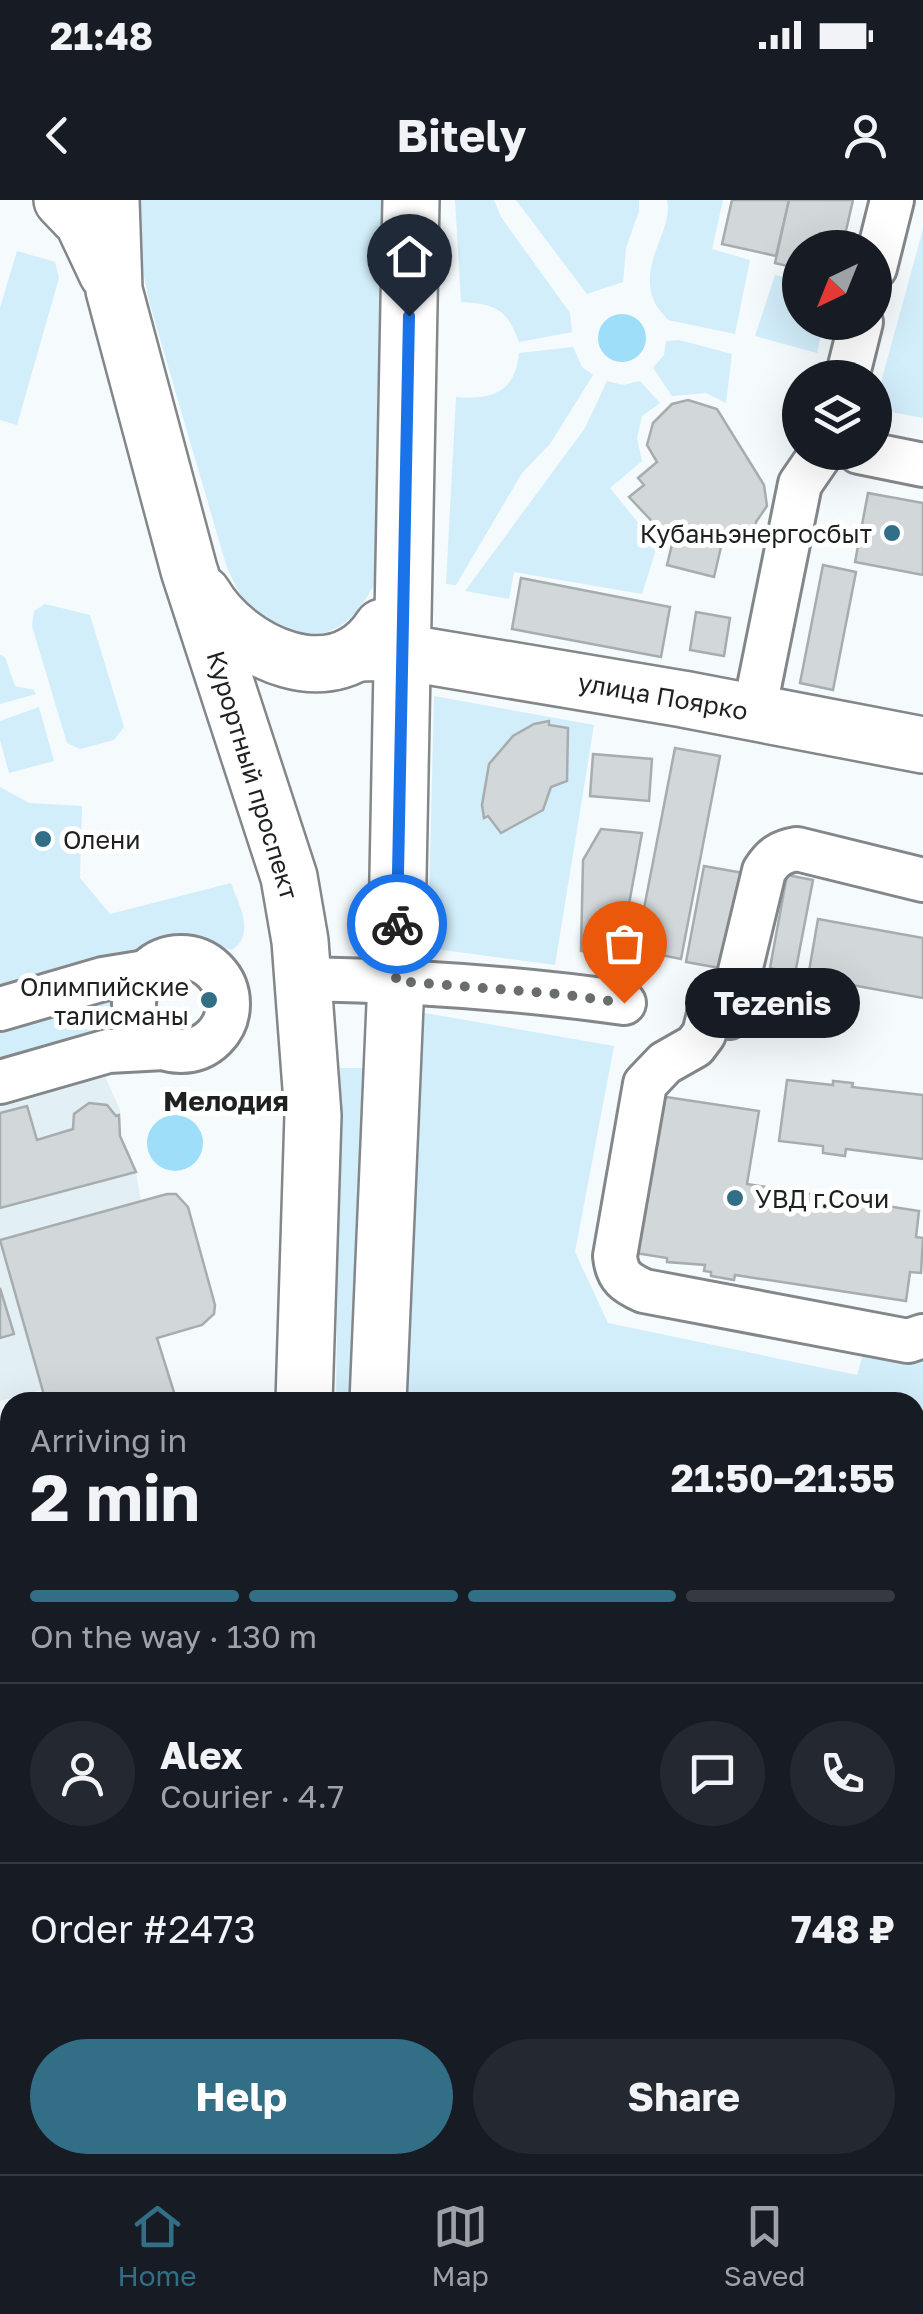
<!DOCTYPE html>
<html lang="en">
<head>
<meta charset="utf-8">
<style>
  :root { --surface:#171b24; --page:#242831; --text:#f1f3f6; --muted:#9ea1a6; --line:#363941; --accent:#326e85 }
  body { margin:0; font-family:"Golos Text",sans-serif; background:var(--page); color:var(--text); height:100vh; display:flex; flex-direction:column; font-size:38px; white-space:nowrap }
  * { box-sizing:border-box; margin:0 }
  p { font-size:32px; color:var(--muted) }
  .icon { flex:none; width:55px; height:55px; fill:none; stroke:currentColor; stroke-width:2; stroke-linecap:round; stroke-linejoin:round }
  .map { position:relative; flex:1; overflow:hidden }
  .drawer { position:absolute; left:0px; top:1192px; width:925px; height:782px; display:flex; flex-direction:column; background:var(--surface); border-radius:30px 30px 0 0; box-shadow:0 10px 40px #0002 }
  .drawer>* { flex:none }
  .needle { width:65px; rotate:223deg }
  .controls { position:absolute; left:782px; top:30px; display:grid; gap:20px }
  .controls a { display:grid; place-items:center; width:110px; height:110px; border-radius:50%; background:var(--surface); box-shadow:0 10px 40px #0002; font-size:50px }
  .pin { position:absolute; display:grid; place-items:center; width:85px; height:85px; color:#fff; margin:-102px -42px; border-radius:50% 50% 50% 0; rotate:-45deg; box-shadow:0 0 10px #0007 }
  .pin .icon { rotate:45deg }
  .courier { position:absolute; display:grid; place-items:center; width:100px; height:100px; margin:-50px; border:8px solid #1a73e8; border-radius:50%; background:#fff; color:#222; box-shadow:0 2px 12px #0007 }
  .bubble { position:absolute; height:70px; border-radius:35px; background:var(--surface); box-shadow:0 10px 40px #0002; font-size:32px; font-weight:700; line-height:70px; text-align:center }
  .summary em { font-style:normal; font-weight:700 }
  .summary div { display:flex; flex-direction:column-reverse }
  .summary { display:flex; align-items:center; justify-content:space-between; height:170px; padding:0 30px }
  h1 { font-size:65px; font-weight:700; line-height:75px }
  .bar { display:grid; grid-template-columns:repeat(4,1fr); gap:15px 10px; align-content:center; height:120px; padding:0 30px }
  .bar i { height:12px; border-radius:8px; background:var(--line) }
  .bar .on { background:var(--accent) }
  .bar p { grid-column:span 4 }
  .line { display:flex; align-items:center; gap:25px; padding:0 30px; border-top:2px solid var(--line) }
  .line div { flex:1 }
  .round { display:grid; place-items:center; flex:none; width:105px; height:105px; border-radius:52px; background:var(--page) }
  .action { display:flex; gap:20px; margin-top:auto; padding:20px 30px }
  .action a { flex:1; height:115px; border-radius:60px; background:var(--accent); color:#fff; font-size:40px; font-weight:700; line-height:115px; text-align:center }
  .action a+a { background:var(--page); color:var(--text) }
  .status { display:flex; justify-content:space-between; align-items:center; height:70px; padding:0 50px; background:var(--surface); direction:ltr }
  .status svg { height:28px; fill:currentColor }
  header { display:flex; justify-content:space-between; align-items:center; height:130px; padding:0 30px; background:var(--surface); font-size:45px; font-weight:700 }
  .tabs { display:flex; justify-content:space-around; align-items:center; height:140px; border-top:2px solid var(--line); background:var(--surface); font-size:28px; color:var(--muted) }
  .tabs a { display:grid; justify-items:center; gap:5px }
  .tabs .on { color:var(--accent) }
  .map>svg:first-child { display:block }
  .built { fill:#e2eff5 }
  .green { fill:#d2eefa }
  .water { fill:#9fdef8 }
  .building { fill:#d2d7d9; stroke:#a7acae; stroke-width:2.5 }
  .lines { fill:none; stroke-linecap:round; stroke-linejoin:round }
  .minor-casing { stroke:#838789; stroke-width:48 }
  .major-casing { stroke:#838789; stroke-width:60 }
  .minor { stroke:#fff; stroke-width:42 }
  .major { stroke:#fff; stroke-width:55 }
  .done { stroke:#6a6d6e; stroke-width:10; stroke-dasharray:0 18 }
  .route { stroke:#1a73e8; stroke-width:12 }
  .poi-dot { fill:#326e85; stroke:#fff; stroke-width:4 }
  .labels { text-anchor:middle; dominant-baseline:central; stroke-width:10; stroke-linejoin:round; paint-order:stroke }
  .poi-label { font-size:25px; fill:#1f2121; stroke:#fff; text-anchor:end }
  .street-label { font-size:25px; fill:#1f2121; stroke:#fff }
  .neighbourhood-label { font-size:28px; font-weight:bold; fill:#1f2121; stroke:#fff }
</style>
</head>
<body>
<div class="status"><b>21:48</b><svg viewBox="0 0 49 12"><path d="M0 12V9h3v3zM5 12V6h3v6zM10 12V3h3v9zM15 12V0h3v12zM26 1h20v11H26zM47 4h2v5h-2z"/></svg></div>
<header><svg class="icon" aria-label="back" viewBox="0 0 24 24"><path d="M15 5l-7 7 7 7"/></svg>Bitely<svg class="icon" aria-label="person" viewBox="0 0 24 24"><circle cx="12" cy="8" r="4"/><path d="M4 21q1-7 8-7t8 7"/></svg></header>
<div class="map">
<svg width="923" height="1974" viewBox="0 0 923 1974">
  <rect width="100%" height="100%" fill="#f5fafc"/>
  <polygon class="built" points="105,876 120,910 120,936 136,972 141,1001 176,994 188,1007 215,1105 214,1114 202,1125 158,1138 177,1202 46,1202 41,1190 0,1201 0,907"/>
  <g class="green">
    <path d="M128 0H388L383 364C366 408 338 449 285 429 278 426 268 424 262 420 245 408 236 386 227 368L149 101Z"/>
    <path d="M455 0H494L501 17 570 113 572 132 519 142C507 109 496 104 461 102Z"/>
    <polygon points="516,0 639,0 639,11 626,48 623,82 587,94"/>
    <path d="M667 0H723L712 49 750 60 735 134 668 120C664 115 656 107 654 101 638 62 674 30 667 0Z"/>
    <polygon points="923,29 923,218 875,209 875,204"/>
    <polygon points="17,51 55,62 59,78 17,225 0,220 0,108"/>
    <polygon points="775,75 800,81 800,122 824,123 817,153 755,136"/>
    <polygon points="679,140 732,154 726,203 706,193 672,196 653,168 664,155 666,141"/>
    <path d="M573 147 582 167 593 175 550 244 522 273 456 385 446 384 456 197C492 200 515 193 519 153Z"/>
    <polygon points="607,181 623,185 640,181 660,203 642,216 637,238 642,261 610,288 657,346 642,394 514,372 509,399 465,391 585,228"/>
    <polygon points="45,404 90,415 124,527 114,540 80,549 67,543 32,426 34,411"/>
    <polygon points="0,455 5,457 15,486 34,490 36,494 0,504"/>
    <polygon points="434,496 594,525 555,765 428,748"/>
    <polygon points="39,507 54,561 9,573 0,540 0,521"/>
    <path d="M0 587 29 603 82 606 80 678 110 714 231 683C239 706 256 733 232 750L209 743 187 748 0 809Z"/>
    <polygon points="116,790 126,833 0,870 0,824"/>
    <polygon points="419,812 614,846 575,1052 608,1123 857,1175 865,1147 923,1152 923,1273 915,1271 915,1202 402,1202"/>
    <polygon points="340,868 366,868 359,1202 336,1202"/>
    <path d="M915 1593C923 1613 923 1644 915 1667Z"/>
    <polygon points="223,1965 280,1965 281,1974 235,1974"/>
    <polygon points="387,1965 451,1970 451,1974 387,1974"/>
  </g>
  <g class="water">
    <circle cx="622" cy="138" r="24"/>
    <circle cx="175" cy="943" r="28"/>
  </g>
  <g class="building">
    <polygon points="732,0 789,0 776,56 722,44"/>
    <polygon points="789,0 853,0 842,48 800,48 800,69 775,63"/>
    <polygon points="688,200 717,209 764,285 767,306 756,322 752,344 708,334 706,343 662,332 629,297 644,285 638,278 657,262 647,245 653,223 672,204"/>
    <polygon points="868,293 923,303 923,375 855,362"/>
    <polygon points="674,336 721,347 714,377 667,365"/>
    <polygon points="823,365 856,372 833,490 800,483"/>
    <polygon points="521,378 670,407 661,457 512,429"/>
    <polygon points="696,412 730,418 724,456 690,450"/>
    <polygon points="549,521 549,525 568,528 567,581 551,587 543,610 501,633 488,616 484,618 482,605 489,564 513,536 534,524"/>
    <polygon points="675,548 720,556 681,759 636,750"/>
    <polygon points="593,554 652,559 649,601 590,596"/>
    <polygon points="601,629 642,633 629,704 620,704 613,756 581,751 583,660"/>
    <polygon points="704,666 749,674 731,770 686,762"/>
    <polygon points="787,675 813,680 795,774 770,768"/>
    <polygon points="818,719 923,738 923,798 808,777"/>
    <polygon points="787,880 833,885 833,881 853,883 852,887 923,895 923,959 846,949 845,956 823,953 823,946 779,941"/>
    <polygon points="653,895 759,911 747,984 919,1011 916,1037 923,1038 921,1073 910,1072 906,1101 735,1075 734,1080 711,1076 711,1072 704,1071 705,1065 667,1062 667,1058 629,1052"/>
    <polygon points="89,903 107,905 116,916 119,915 120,936 136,972 0,1008 0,913 27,906 37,940 73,929 74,914"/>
    <polygon points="167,994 176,994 188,1007 215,1105 214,1114 202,1125 157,1138 177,1202 46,1202 0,1040"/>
    <polygon points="0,1088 14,1134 0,1138"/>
    <polygon points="915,1293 923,1295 923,1437 915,1431"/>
    <polygon points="915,1431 923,1437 923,1472 915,1479"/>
    <polygon points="10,1589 10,1681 0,1651 0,1593"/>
    <polygon points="10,1708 10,1772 0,1776 0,1711"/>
    <polygon points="8,1917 10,1965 32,1965 38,1974 0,1974 0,1919"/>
  </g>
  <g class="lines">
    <g class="minor-casing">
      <g id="minor">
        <polyline points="875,68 892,0"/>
        <polyline points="847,178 861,122"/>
        <polyline points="859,252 923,265"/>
        <polyline points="754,512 800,284 822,252"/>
        <circle cx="181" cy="804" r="47"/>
        <path d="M305 779C412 781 518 788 624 803"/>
        <polyline points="0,809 103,779 146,772"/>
        <path d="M709 814 704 834 695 846 665 863 645 884 615 1056C617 1077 626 1083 644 1091L908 1141 923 1136"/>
        <path d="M729 817 764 671C773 657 780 652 797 649L923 680"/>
        <polyline points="0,882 108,851 164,848"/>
        <polyline points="0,1291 10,1328"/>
        <polyline points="0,1847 10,1843"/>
      </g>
    </g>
    <g class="major-casing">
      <g id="major">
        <polyline points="62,0 83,22 107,73"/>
        <polyline points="111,0 114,90 189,370 289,677 300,741 313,915 304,1202"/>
        <path d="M203 394C237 453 336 499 382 427"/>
        <polyline points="358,453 402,452 683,499 923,545"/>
        <polyline points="378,1202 396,781 411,0"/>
        <polyline points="915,1509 923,1506"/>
        <polyline points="915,1827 923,1804"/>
        <polyline points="346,1974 348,1965"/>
        <polyline points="864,1974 867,1965"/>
      </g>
    </g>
    <use href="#minor" class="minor"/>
    <use href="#major" class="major"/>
  </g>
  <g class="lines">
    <polyline class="done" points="397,724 396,781 559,794 624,803"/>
    <polyline class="route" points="397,724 409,116"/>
  </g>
  <g class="poi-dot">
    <circle cx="892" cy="333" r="10"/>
    <circle cx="43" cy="639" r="10"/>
    <circle cx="209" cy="800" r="10"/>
    <circle cx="735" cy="998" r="10"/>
  </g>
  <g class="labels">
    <g class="poi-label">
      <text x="872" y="333">Кубаньэнергосбыт</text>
      <text x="63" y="639" text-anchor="start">Олени</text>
      <text x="189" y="786">Олимпийские<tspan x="189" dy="29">талисманы</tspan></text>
      <text x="755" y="998" text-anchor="start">УВД г.Сочи</text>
    </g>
    <g class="street-label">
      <text transform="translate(663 496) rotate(10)">улица Поярко</text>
      <text transform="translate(253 575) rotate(73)">Курортный проспект</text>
    </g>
    <g class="neighbourhood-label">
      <text x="226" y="900">Мелодия</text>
    </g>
  </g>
</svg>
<div class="controls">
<a><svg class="needle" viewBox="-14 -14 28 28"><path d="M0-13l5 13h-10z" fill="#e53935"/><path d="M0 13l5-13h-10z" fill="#9ea1a6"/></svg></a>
<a><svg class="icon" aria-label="layers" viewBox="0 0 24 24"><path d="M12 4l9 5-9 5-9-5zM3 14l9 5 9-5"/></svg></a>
</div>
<div class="pin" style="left:624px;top:803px;background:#ea580c"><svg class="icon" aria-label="bag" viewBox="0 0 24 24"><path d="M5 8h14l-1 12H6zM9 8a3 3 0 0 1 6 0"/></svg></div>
<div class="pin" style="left:409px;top:116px;background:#1f2937"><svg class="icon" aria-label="home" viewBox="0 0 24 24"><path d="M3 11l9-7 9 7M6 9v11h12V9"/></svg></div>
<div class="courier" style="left:397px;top:724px"><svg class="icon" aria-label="bike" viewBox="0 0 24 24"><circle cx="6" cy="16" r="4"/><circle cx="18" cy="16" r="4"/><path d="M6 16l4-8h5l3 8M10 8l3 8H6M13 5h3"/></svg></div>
<div class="bubble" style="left:685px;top:768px;width:175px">Tezenis</div>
<section class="drawer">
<div class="summary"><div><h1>2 min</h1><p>Arriving in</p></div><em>21:50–21:55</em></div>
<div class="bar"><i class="on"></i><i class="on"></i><i class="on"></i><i></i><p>On the way · 130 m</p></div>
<div class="line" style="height:180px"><a class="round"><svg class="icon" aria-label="person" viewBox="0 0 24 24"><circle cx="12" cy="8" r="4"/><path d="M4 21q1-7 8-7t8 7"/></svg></a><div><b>Alex</b><p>Courier · 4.7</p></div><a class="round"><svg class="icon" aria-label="chat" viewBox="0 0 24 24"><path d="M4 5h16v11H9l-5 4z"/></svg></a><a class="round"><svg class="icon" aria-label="phone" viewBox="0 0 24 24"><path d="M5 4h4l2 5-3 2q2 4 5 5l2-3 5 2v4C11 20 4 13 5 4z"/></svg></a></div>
<div class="line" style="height:130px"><div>Order #2473</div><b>748 ₽</b></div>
<div class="action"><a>Help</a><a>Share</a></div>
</section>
</div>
<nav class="tabs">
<a class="on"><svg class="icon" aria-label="home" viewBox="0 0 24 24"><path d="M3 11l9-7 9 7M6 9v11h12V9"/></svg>Home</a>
<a><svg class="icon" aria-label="map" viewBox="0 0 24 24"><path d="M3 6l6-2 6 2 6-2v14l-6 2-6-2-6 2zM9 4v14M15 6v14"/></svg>Map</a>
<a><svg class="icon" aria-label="saved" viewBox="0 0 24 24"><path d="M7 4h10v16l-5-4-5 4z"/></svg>Saved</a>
</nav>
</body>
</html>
